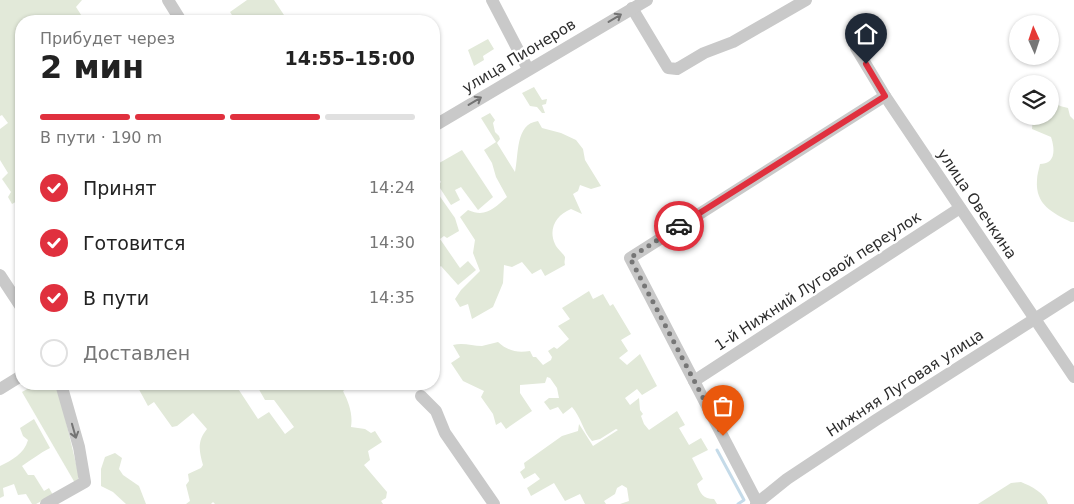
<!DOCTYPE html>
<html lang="ru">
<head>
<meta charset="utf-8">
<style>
  :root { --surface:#fff; --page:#f2f2f2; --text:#222; --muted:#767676; --line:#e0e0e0; --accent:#e0303e }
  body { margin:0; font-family:"DejaVu Sans",sans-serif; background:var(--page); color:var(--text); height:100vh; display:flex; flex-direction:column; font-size:19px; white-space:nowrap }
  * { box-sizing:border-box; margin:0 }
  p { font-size:16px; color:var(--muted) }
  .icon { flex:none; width:28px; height:28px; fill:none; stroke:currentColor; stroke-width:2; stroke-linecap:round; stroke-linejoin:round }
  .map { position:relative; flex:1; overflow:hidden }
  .side { position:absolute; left:15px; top:15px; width:425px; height:375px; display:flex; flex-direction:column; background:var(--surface); border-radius:20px; box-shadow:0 1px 4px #0004 }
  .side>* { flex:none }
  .needle { width:32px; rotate:357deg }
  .buttons { position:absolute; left:1009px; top:15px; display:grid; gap:10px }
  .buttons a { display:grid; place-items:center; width:50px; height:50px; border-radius:50%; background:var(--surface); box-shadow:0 1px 4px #0004; font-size:25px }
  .pin { position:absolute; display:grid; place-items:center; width:42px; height:42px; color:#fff; margin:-51px -21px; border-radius:50% 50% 50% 0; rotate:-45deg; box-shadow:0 0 5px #0007 }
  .pin .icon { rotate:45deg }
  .courier { position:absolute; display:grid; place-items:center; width:50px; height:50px; margin:-25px; border:4px solid #e0303e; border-radius:50%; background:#fff; color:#222; box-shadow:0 1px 6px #0007 }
  .head em { font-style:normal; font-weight:600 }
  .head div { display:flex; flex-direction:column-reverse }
  .head { display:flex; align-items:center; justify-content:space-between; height:85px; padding:0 25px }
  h1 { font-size:32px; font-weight:600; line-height:38px }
  .bar { display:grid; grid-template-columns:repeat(4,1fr); gap:8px 5px; align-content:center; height:60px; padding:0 25px }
  .bar i { height:6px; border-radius:4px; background:var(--line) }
  .bar .on { background:var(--accent) }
  .bar p { grid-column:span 4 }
  ol { padding:0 25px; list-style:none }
  li { display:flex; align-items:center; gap:15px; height:55px }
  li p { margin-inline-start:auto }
  li .icon { padding:5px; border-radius:50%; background:var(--accent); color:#fff; stroke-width:4 }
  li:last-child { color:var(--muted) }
  li i { width:28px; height:28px; border:2px solid var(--line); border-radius:50% }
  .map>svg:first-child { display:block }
  .green { fill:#e2e9d9 }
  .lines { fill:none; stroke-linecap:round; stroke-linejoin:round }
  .stream { stroke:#c5dbe9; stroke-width:3 }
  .minor { stroke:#c9c9c9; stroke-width:12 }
  .oneway { stroke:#737373 }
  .done { stroke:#767676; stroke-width:5; stroke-dasharray:0 9 }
  .route { stroke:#e0303e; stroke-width:6 }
  .labels { text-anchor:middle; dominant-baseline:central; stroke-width:5; stroke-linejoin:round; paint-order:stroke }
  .street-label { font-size:15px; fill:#2c2c2c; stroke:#fff }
</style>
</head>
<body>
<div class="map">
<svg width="1074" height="504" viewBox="0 0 1074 504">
  <rect width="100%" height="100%" fill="#fff"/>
  <g class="green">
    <polygon points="0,0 82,0 76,7 85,21 21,21 21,199 12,204 8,197 11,192 2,179 8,173 0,160 0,129 8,123 2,115 0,116"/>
    <polygon points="247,0 274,0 288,21 236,21 230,12"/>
    <polygon points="488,39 494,49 483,56 484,60 474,66 468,50"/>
    <polygon points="534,87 542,100 547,99 546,104 542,105 545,113 542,113 537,107 530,106 522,93"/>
    <path d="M1055 102 1060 106 1068 108 1070 116 1074 120V222H1071C1053 213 1035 205 1037 180 1037 175 1039 169 1040 164 1056 164 1055 149 1051 137L1032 129 1033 116H1050V103Z"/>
    <path d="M490 113 495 120 493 123 495 132 499 136 500 139 497 143 515 172C519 155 515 124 538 121L542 128 561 133 576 140 583 149 585 160 601 186 591 189 580 185 578 191 573 194 582 214 571 209C556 215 548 229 555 244 557 249 563 253 565 257 565 260 564 262 565 265L545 276 541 269 532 274 522 262 512 267 504 265 503 283 493 307 472 319 468 304 460 307 455 299 461 290 480 271 473 253 475 240 460 217 468 210C486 218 494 208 507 197L496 177 492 163 484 150 496 142 481 118Z"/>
    <polygon points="462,150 493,197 478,210 461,187 455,190 460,200 451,205 438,185 441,182 434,170 434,166"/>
    <polygon points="434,188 455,218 459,231 447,238 444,236 440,239 460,268 468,261 476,270 458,285 441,266 434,271"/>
    <path d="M589 291 593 299 603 294 610 306 613 304 631 334 621 340 628 351 619 358 627 365 640 354 657 386 642 395 637 389 625 398 630 405 639 398 640 410 643 414 641 416 644 424 649 430 677 411 685 425 679 428 689 445 701 438 708 450 692 458 703 479 697 484C700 493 703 499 714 499L717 504H620L629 501 627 488 622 485 617 488 615 494 604 501 606 504H585L580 494 565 501 554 483 531 496 527 488 540 479 535 473 524 479 520 472 525 468 524 463 562 436 578 431 579 424 593 446 618 430 616 429 600 439 592 441C583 431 581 417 572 407L563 414 558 407 550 410 544 402 549 398H559L557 388 550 378 547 377 545 383 520 385V393L532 411 506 429 501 422 496 425 493 414 481 397 484 391 463 381 451 363 460 357 453 345C463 342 472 346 482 346 487 345 493 343 498 342 508 351 517 353 530 351L533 357H536L543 365 551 360 552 357 548 351 554 347 557 349 569 339 558 326 570 319 562 308Z"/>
    <polygon points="36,384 57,384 78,472 78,481 75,483 22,392"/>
    <path d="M136 384H235L258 419 269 412 285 434 294 427 274 400H265L257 386 258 384H353L343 391C349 403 353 414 351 427L365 429 371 433 375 431 382 442 368 451 370 460 364 465 387 492 386 498 381 501 383 504H215L213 502 211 504H186L190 501 186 485 189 481 188 474 201 468 203 465C199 451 197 441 207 429L193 413 177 426 172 427 154 402 148 406Z"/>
    <path d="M34 419 50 448C40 453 31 460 22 466L28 475H34L44 491 49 488 53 495 36 504H32L26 494 18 495 14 484 3 488 4 496 0 498V466C12 460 24 454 28 440L23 436 20 428Z"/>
    <polygon points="115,453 122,458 119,469 123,475 139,486 146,504 126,504 113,492 101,486 101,469 105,457"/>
    <path d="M1021 482C1031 486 1045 493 1048 504H978L1011 483Z"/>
  </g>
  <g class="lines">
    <polyline class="stream" points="717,450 744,500 738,504"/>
    <g class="minor">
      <polyline points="168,0 181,21"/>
      <polyline points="492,0 528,69"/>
      <polyline points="632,8 668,68 677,69 704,53 733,42 806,0"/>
      <polyline points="856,48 885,96 1074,377"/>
      <polyline points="434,126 647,0"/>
      <polyline points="0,275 21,307"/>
      <polyline points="694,381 960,208"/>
      <polyline points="0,389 21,376"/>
      <polyline points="421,396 436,411 445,433 494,504"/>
      <polyline points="46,504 85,482 79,447 61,384"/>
      <polyline points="756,504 787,479 876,420 1074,294"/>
      <polyline points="758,504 630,258 885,96"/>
    </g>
  </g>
  <defs><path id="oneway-shaft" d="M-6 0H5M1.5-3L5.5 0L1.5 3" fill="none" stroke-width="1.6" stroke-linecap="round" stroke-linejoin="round" transform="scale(1.25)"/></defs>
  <g class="oneway">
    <use href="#oneway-shaft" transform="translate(615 18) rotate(-31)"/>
    <use href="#oneway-shaft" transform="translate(475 101) rotate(-31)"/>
    <use href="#oneway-shaft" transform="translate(74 431) rotate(74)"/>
  </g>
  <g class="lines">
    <polyline class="done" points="679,226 630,258 723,436"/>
    <polyline class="route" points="679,226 885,96 866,64"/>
  </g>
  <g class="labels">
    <g class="street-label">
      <text transform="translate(519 56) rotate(-31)">улица Пионеров</text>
      <text transform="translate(977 204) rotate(56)">улица Овечкина</text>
      <text transform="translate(818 281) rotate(-33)">1-й Нижний Луговой переулок</text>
      <text transform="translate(905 383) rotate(-33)">Нижняя Луговая улица</text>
    </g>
  </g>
</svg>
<div class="buttons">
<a><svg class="needle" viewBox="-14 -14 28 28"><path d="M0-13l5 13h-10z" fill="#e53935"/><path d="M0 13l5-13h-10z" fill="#767676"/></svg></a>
<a><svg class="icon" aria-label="layers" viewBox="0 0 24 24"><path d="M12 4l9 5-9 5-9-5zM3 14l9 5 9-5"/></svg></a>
</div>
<div class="pin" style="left:723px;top:436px;background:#ea580c"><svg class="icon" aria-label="bag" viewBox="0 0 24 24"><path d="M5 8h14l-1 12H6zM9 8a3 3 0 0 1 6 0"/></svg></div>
<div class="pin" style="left:866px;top:64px;background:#1f2937"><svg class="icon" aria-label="home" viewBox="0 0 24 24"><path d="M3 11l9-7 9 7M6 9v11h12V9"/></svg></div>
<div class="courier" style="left:679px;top:226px"><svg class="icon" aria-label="car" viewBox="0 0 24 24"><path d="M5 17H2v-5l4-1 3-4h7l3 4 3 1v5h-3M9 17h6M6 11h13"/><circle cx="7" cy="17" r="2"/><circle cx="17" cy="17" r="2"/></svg></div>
<section class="side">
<div class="head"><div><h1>2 мин</h1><p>Прибудет через</p></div><em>14:55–15:00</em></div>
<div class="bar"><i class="on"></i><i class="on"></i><i class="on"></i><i></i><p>В пути · 190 m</p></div>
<ol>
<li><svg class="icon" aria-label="check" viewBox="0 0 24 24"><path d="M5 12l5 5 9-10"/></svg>Принят<p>14:24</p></li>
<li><svg class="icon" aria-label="check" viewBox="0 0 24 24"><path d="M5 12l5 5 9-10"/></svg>Готовится<p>14:30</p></li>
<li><svg class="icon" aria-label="check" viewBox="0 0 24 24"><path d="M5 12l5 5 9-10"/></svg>В пути<p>14:35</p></li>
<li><i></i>Доставлен</li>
</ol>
</section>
</div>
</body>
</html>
